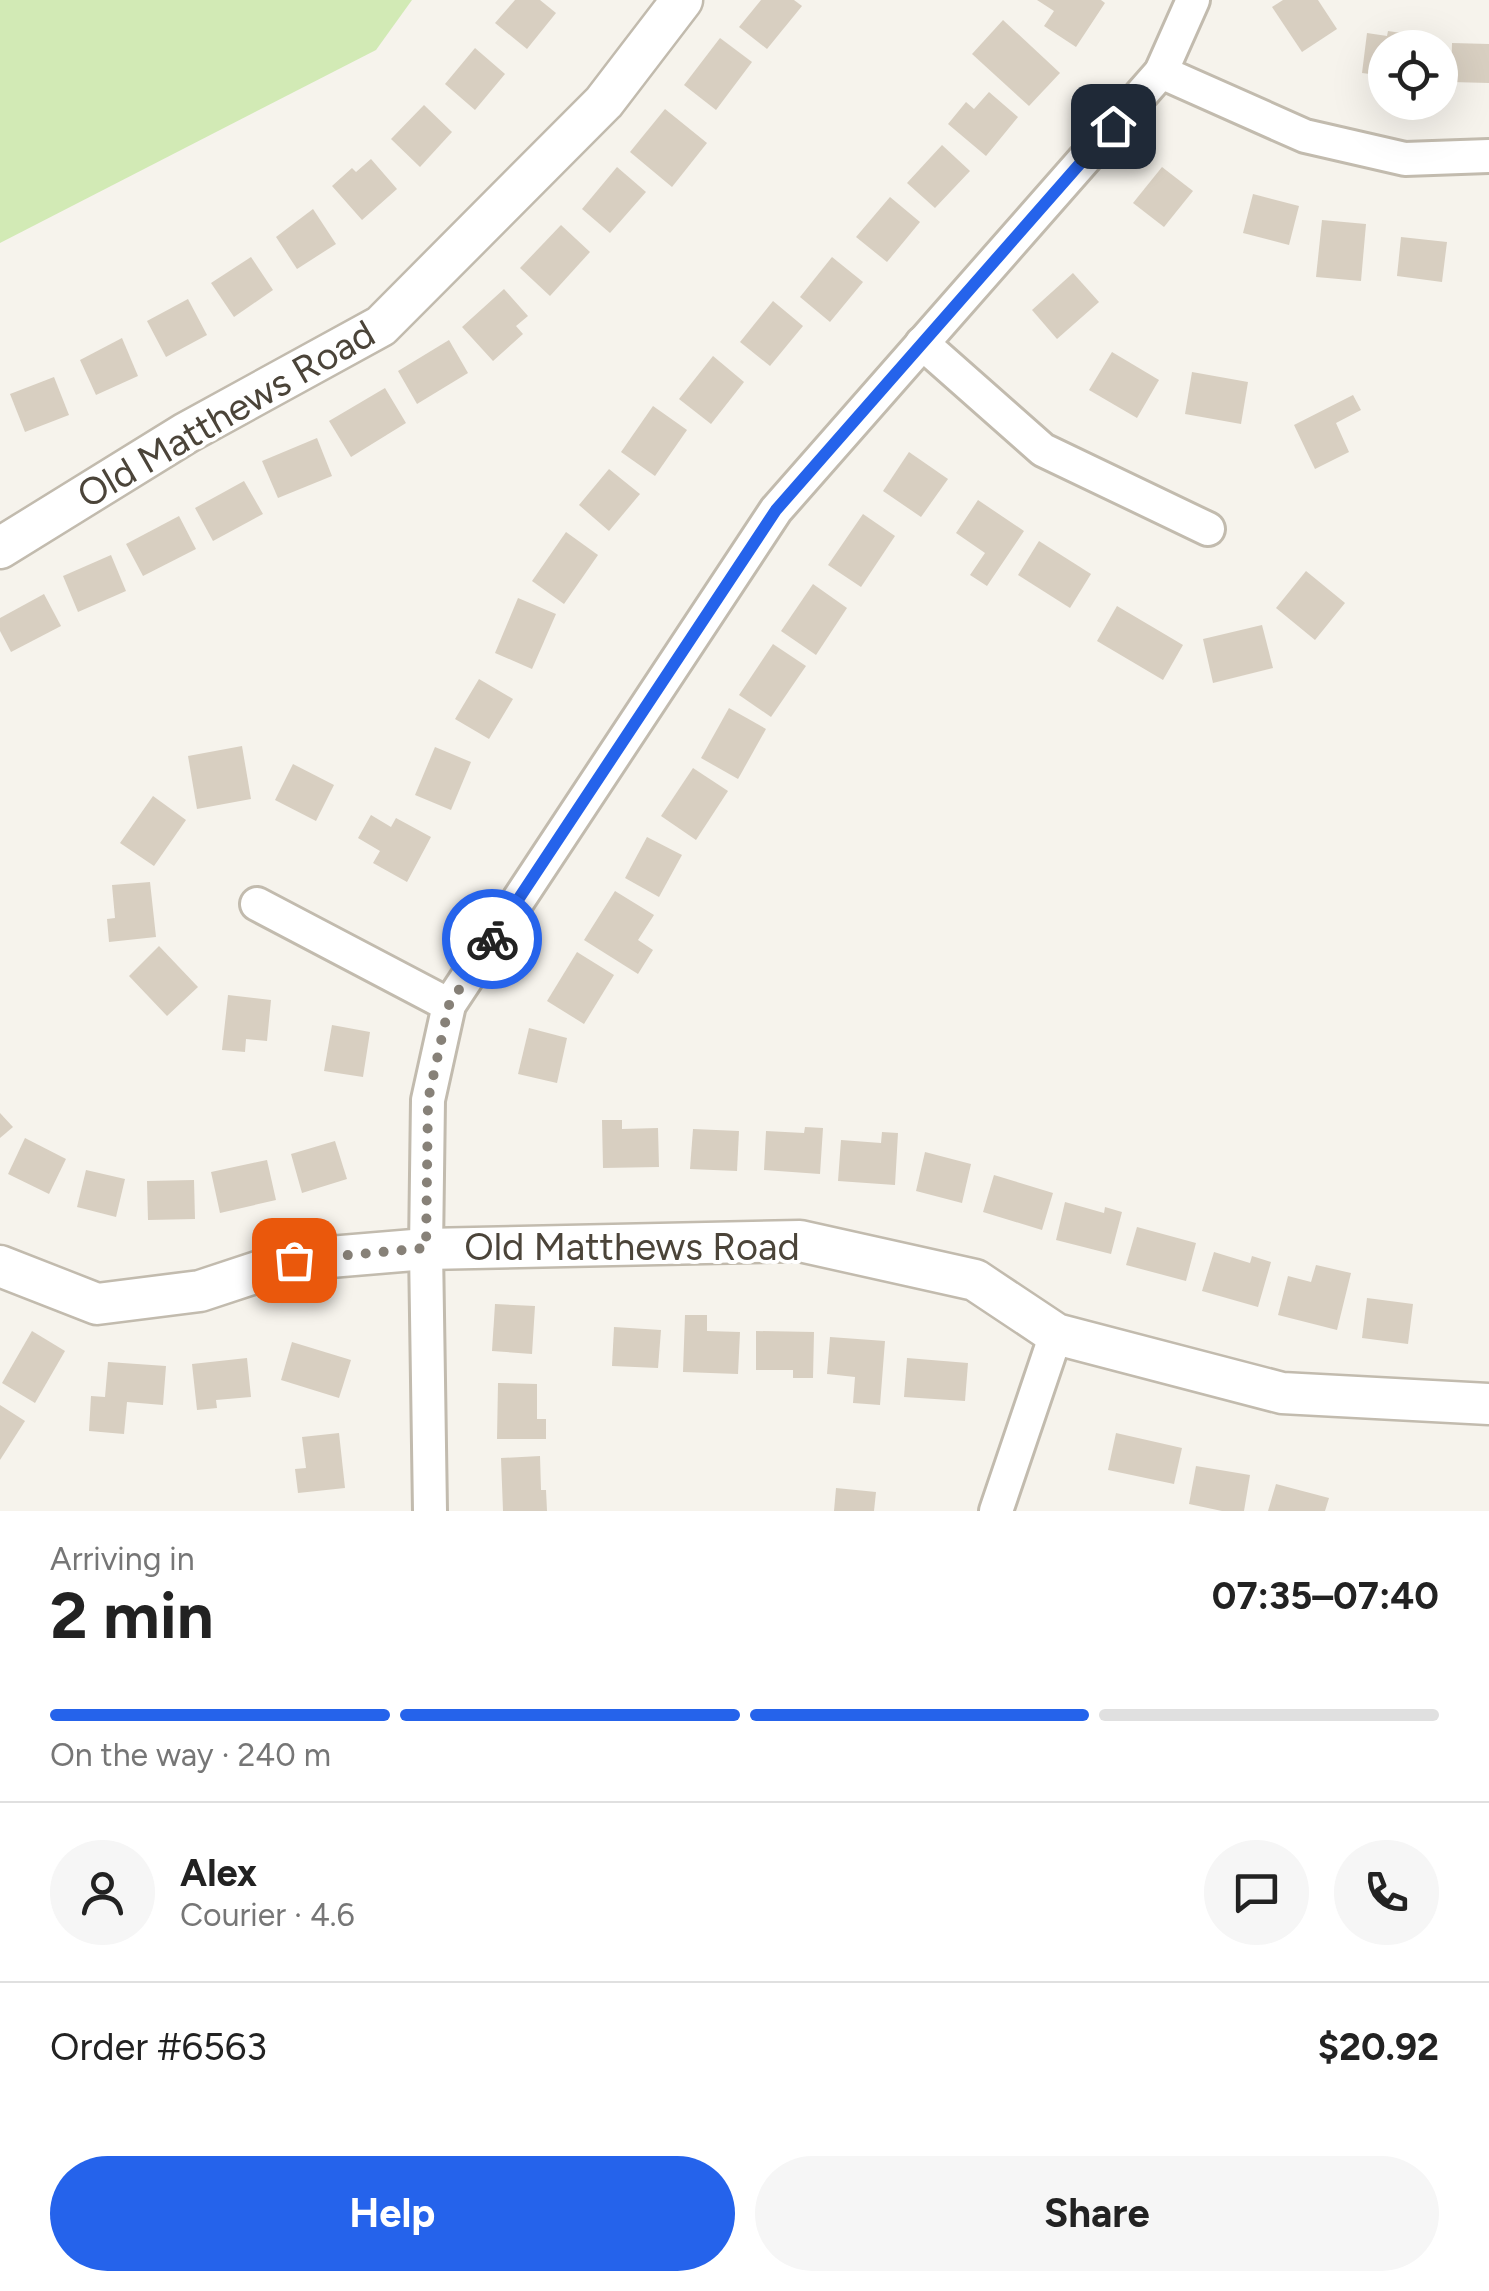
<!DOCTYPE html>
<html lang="en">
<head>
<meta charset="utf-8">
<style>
  :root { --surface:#fff; --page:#f6f6f6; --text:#222; --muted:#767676; --line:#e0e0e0; --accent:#2563eb }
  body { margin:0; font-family:Figtree,sans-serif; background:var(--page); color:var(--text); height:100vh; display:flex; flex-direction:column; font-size:38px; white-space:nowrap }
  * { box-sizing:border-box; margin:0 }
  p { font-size:32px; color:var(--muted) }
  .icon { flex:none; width:55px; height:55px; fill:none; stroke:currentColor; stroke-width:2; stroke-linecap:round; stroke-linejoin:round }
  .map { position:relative; height:1511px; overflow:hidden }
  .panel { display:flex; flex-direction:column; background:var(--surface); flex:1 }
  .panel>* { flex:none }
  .controls { position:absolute; left:1368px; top:30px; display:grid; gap:20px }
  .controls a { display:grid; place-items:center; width:90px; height:90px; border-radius:50%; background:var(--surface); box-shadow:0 10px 40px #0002; font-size:50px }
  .pin { position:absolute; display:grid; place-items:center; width:85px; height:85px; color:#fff; margin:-42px; border-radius:20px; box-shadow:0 5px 15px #0006 }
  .courier { position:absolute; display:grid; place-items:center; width:100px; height:100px; margin:-50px; border:8px solid #2563eb; border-radius:50%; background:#fff; color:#222; box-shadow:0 2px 12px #0007 }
  .summary em { font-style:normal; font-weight:700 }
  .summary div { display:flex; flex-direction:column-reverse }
  .summary { display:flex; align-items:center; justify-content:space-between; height:170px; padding:0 50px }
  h1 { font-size:65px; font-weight:700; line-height:75px }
  .bar { display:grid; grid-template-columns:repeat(4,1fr); gap:15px 10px; align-content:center; height:120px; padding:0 50px }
  .bar i { height:12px; border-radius:8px; background:var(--line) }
  .bar .selected { background:var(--accent) }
  .bar p { grid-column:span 4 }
  .line { display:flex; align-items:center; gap:25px; padding:0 50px; border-top:2px solid var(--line) }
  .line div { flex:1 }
  .round { display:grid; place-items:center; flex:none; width:105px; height:105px; border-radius:52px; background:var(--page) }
  .cta { display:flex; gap:20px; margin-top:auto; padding:20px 50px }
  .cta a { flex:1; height:115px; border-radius:60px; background:var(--accent); color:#fff; font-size:40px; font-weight:700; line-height:115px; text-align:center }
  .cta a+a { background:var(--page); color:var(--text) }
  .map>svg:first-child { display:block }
  .green { fill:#d2eab5 }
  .building { fill:#d8cfc1 }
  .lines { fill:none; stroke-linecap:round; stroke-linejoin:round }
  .minor-casing { stroke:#c2bbae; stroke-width:38 }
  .tertiary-casing { stroke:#c2bbae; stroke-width:45 }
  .minor { stroke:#fff; stroke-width:32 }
  .tertiary { stroke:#fff; stroke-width:40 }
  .done { stroke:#878178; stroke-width:10; stroke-dasharray:0 18 }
  .route { stroke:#2563eb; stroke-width:12 }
  .labels { text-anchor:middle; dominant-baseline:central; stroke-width:8; stroke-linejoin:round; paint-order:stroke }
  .street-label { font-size:38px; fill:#4b4439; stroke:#fff }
</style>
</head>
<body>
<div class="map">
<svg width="1489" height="1511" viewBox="0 0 1489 1511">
  <rect width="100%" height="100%" fill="#f6f3ec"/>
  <polygon class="green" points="0,0 412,0 376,50 0,243"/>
  <g class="building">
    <polygon points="515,0 540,0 556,13 527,49 495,23"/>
    <polygon points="761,0 794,0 802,6 767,49 739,27"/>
    <polygon points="1037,0 1101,0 1105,3 1076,47 1044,26 1054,11"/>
    <polygon points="1283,0 1318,0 1337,29 1302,52 1272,7"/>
    <polygon points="1003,20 1060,73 1029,106 972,54"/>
    <polygon points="1388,31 1421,36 1420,48 1385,48 1385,76 1362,73 1367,33 1387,36"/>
    <polygon points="720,38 752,62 716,110 684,85"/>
    <polygon points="1452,43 1489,44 1489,83 1451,82"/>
    <polygon points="475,48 505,74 475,110 445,84"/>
    <polygon points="989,92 1018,117 986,156 948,124 966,102 974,109"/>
    <polygon points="424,105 452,132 420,167 391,139"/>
    <polygon points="665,109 707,143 672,187 630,152"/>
    <polygon points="942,145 970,171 935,208 907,183"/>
    <polygon points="371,159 397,189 362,220 332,186 352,168 356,172"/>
    <polygon points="617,167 646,192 610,233 582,209"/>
    <polygon points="1162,167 1193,191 1164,227 1133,203"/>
    <polygon points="1253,194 1299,206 1289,245 1243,233"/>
    <polygon points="890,197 920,222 887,262 856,237"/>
    <polygon points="313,209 336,244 297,269 276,237"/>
    <polygon points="1322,220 1366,224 1361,281 1316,277"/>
    <polygon points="561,225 590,252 550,296 520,268"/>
    <polygon points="1401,237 1447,242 1442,282 1397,276"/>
    <polygon points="251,257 273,290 234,317 211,283"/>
    <polygon points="832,257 863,282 830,322 800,297"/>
    <polygon points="1073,273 1099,302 1057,339 1032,310"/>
    <polygon points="504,289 528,316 516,326 523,334 493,361 462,327"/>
    <polygon points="188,299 207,335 166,357 147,321"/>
    <polygon points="773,301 803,326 770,366 740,342"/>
    <polygon points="122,338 138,376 96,395 80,360"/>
    <polygon points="449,340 468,373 417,404 398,371"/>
    <polygon points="1112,352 1159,380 1137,418 1089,390"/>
    <polygon points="713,356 744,382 711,424 679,399"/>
    <polygon points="1192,372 1248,382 1241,424 1185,414"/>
    <polygon points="54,377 69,415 25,432 10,394"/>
    <polygon points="385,388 406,423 351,457 329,421"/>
    <polygon points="1353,395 1361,410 1336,423 1349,452 1315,469 1294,425"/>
    <polygon points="653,406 687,430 655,476 621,452"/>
    <polygon points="317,438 332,476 278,498 262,461"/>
    <polygon points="909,452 948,479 921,517 883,491"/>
    <polygon points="609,469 640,494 609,531 579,505"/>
    <polygon points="244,481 263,514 213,541 195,508"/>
    <polygon points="978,500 1024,531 987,586 970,575 985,553 956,533"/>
    <polygon points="863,514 895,536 861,587 828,565"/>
    <polygon points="179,516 196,549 143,576 126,544"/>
    <polygon points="566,532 598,555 564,604 532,581"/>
    <polygon points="1039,541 1091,574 1070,608 1018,575"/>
    <polygon points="111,555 126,591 78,612 63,576"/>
    <polygon points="1306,571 1345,603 1315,640 1276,608"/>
    <polygon points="813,584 847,608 816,655 781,631"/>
    <polygon points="44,594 61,626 11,652 0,631 0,618"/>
    <polygon points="518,598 556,614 532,669 495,653"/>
    <polygon points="1117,606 1183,645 1163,680 1097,641"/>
    <polygon points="1262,625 1273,668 1213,683 1203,639"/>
    <polygon points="773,644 806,666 771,717 739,695"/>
    <polygon points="479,679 513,699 489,739 455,719"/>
    <polygon points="729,708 766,729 738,779 701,758"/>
    <polygon points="242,746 251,799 197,809 188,756"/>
    <polygon points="435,747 471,762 451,810 415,795"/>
    <polygon points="293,764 334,785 316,821 275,800"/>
    <polygon points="693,768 728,791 696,840 661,816"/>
    <polygon points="153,796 186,820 154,866 120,843"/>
    <polygon points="371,815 391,827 396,818 431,837 407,882 373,863 380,851 358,838"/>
    <polygon points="647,837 682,855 659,897 625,878"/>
    <polygon points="150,882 156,937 109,942 107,919 115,918 112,885"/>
    <polygon points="615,891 654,915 638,940 653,950 638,974 584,940"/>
    <polygon points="159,946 198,987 167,1016 129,976"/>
    <polygon points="577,952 614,975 584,1024 547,1001"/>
    <polygon points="228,995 271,1000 267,1041 246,1039 245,1052 222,1050"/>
    <polygon points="332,1025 370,1032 363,1077 324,1071"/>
    <polygon points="529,1028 567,1038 557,1083 518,1074"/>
    <polygon points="0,1113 13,1127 0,1138"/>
    <polygon points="602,1120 622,1120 622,1129 658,1128 659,1167 603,1168"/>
    <polygon points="805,1127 823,1128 820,1174 764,1170 766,1131 804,1133"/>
    <polygon points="693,1129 739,1131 737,1171 690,1169"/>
    <polygon points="882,1132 898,1133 895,1185 838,1181 841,1140 881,1143"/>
    <polygon points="25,1138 66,1159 49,1194 8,1174"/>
    <polygon points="335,1141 347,1179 302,1193 291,1154"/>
    <polygon points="925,1152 971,1164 962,1203 916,1191"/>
    <polygon points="267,1160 276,1200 220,1213 211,1172"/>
    <polygon points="86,1170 125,1179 116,1217 77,1207"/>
    <polygon points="994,1175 1053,1193 1042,1230 983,1212"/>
    <polygon points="194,1180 195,1219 148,1220 147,1181"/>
    <polygon points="1065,1202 1104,1213 1105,1207 1122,1212 1111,1254 1056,1240"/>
    <polygon points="1137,1227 1196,1243 1186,1281 1126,1265"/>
    <polygon points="1214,1252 1250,1263 1252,1256 1271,1262 1258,1307 1202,1291"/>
    <polygon points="1316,1265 1351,1273 1337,1330 1278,1315 1288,1276 1311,1282"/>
    <polygon points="1367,1298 1413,1304 1408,1344 1362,1338"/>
    <polygon points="495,1304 535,1306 532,1354 492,1351"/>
    <polygon points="685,1315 707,1315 707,1331 740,1332 738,1374 683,1372"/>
    <polygon points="614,1327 661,1330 658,1368 612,1366"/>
    <polygon points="32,1331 65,1351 35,1403 2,1383"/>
    <polygon points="756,1331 814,1332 813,1378 793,1378 793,1370 756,1370"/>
    <polygon points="830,1337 885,1341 880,1405 853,1403 855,1377 827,1374"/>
    <polygon points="292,1342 351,1360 339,1398 281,1380"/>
    <polygon points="247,1358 251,1397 216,1400 217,1408 197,1410 192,1364"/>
    <polygon points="907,1358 968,1363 965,1401 904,1397"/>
    <polygon points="108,1362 166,1366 163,1405 127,1402 124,1434 89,1431 91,1396 105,1397"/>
    <polygon points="498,1383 537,1384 537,1419 546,1419 546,1439 497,1439"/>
    <polygon points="0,1405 25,1421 0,1460"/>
    <polygon points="339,1433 345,1488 298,1493 295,1469 306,1468 302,1437"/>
    <polygon points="1116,1433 1182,1448 1174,1484 1108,1470"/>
    <polygon points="540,1456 541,1490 546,1490 547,1511 503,1511 501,1458"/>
    <polygon points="1196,1466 1250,1475 1244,1511 1222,1511 1189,1504"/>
    <polygon points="1276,1484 1329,1498 1325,1511 1268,1511"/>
    <polygon points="836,1488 876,1492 874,1511 834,1511"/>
  </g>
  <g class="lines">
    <g class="minor-casing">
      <g id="minor">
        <polyline points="1161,72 1305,136 1405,159 1489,156"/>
        <polyline points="922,343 1043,450 1208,529"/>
        <polyline points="257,904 449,1005"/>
        <polyline points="430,1511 426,1249 428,1100 449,1005 776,510 1161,72 1193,0"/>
        <polyline points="996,1511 1056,1334"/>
      </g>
    </g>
    <g class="tertiary-casing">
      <g id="tertiary">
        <polyline points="0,548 186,433 381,326 604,102 682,0"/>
        <polyline points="0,1266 97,1304 200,1291 294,1260 426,1249 800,1241 975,1280 1056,1334 1282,1393 1489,1404"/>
      </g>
    </g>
    <use href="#minor" class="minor"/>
    <use href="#tertiary" class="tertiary"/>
  </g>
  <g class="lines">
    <polyline class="done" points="294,1260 426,1248 428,1100 449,1005 492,939"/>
    <polyline class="route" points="492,939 776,510 1113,126"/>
  </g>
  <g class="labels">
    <g class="street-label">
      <text transform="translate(226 414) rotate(-30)">Old Matthews Road</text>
      <text x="632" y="1247">Old Matthews Road</text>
    </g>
  </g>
</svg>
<div class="controls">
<a><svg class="icon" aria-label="locate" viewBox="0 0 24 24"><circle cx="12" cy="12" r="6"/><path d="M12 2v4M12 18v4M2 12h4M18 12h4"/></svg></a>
</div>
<div class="pin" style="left:294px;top:1260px;background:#ea580c"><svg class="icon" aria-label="bag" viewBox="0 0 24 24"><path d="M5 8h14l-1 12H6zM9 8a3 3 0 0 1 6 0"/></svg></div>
<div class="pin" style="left:1113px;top:126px;background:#1f2937"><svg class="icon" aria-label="home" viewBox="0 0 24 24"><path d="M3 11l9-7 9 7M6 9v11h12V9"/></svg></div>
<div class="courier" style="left:492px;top:939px"><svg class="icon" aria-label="bike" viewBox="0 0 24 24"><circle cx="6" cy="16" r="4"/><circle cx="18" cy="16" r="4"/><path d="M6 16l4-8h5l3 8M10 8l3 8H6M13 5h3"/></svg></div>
</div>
<section class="panel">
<div class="summary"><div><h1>2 min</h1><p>Arriving in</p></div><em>07:35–07:40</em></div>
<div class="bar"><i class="selected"></i><i class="selected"></i><i class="selected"></i><i></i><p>On the way · 240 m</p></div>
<div class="line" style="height:180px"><a class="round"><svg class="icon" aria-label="person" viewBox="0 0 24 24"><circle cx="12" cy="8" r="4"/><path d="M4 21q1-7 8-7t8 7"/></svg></a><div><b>Alex</b><p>Courier · 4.6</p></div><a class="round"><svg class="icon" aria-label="chat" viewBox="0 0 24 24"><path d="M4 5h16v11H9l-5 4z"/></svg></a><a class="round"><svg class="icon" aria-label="phone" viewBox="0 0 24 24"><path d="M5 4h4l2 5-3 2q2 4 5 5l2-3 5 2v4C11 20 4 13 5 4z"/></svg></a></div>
<div class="line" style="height:130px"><div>Order #6563</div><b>$20.92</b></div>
<div class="cta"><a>Help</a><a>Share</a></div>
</section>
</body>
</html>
